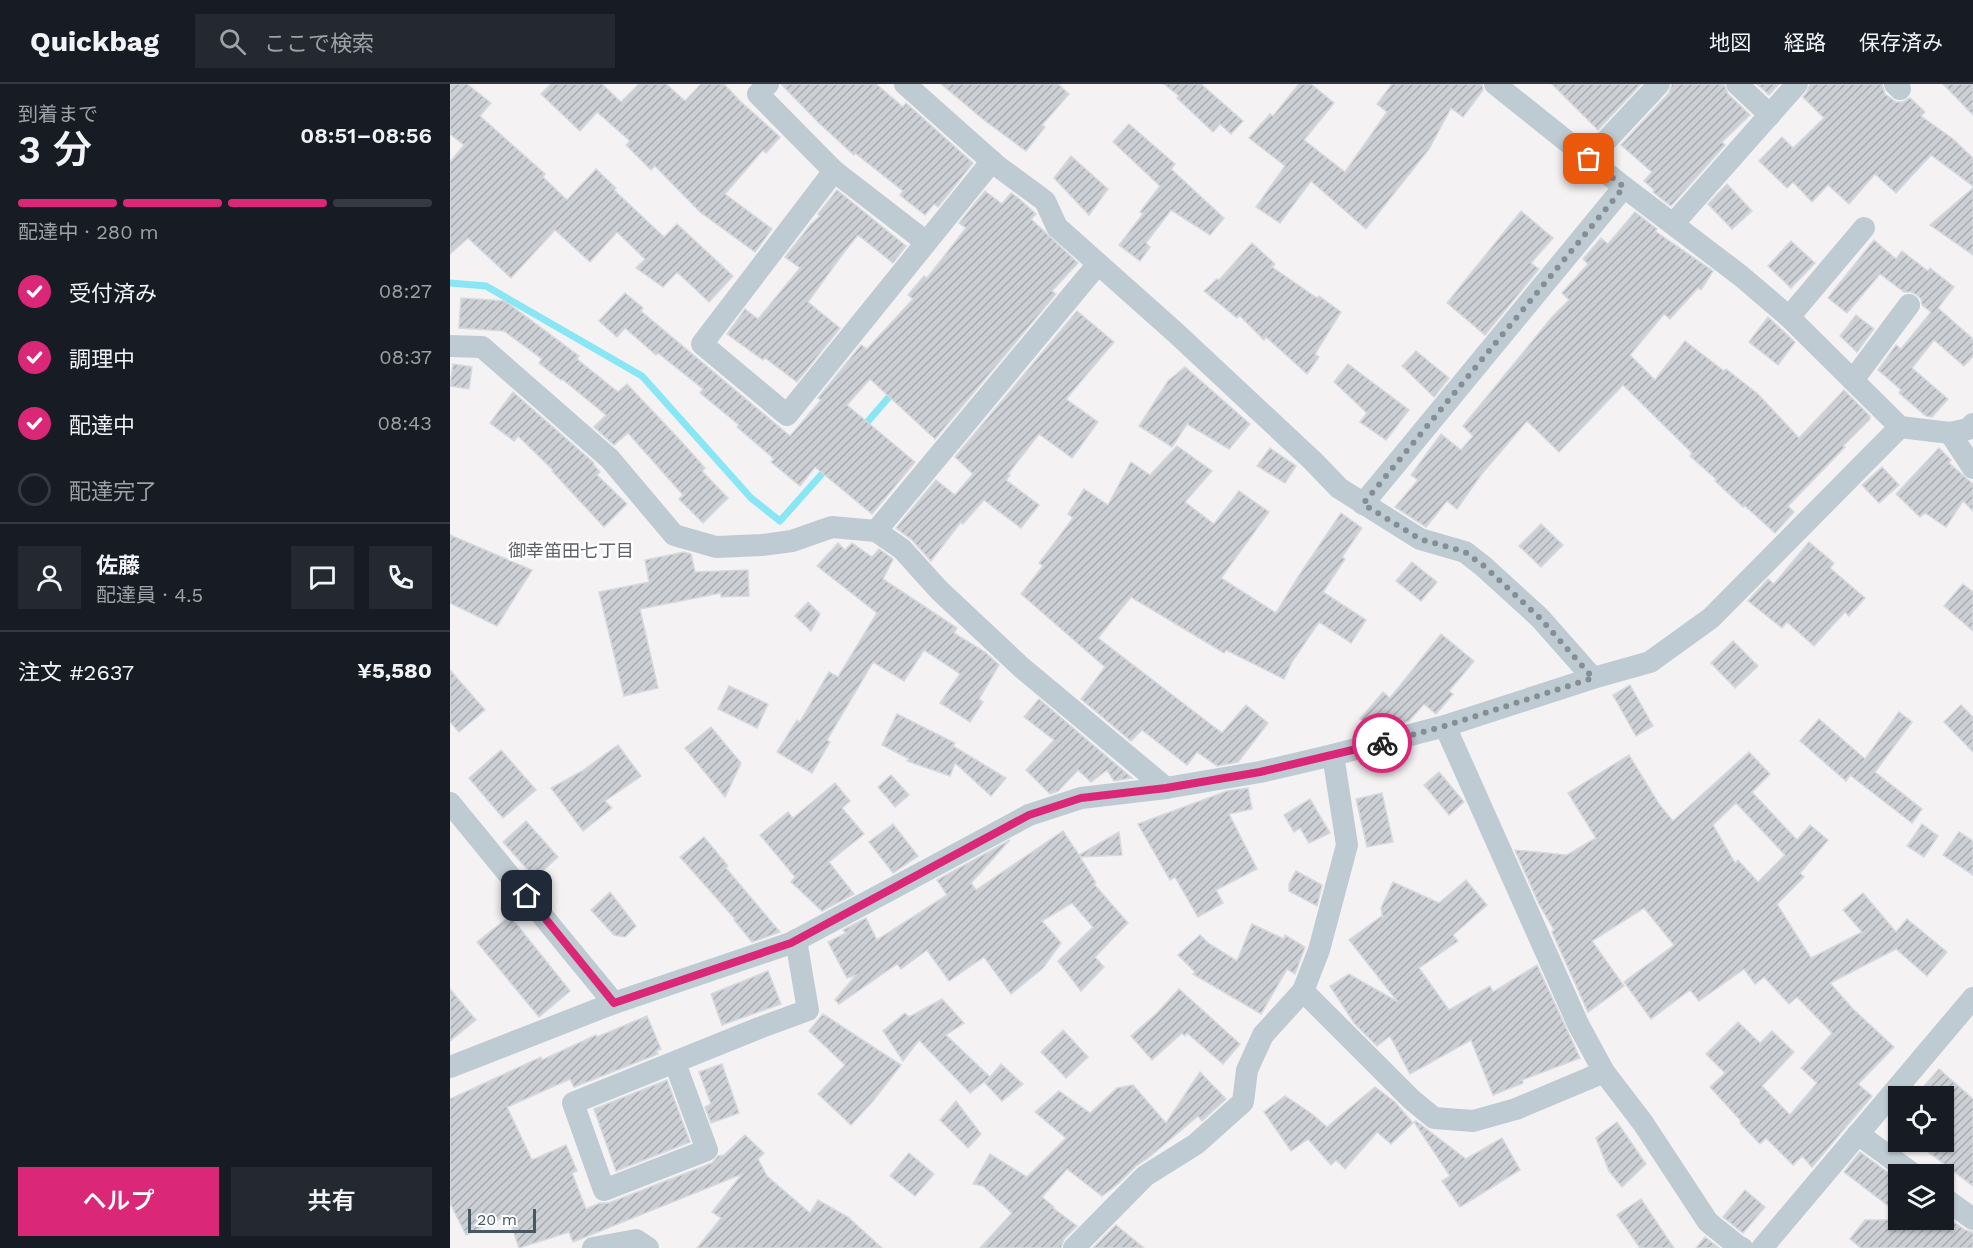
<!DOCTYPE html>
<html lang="ja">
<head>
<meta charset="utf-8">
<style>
  :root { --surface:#171b24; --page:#242831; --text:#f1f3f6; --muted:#9ea1a6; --line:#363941; --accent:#db2777 }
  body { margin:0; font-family:"Work Sans","Noto Sans JP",sans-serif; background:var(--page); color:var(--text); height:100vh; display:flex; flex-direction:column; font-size:22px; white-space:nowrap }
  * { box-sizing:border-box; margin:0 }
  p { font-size:20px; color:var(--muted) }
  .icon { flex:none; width:33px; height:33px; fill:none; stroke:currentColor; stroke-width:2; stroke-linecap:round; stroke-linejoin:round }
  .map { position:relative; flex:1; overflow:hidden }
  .sheet { display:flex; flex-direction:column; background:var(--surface); width:450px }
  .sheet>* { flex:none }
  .controls { position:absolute; left:1438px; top:1002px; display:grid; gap:12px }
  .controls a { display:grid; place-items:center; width:66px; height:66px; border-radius:0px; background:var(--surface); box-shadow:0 2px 4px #0004; font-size:30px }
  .scale { position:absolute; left:18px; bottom:15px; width:68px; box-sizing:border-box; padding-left:6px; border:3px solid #485862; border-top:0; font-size:16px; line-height:21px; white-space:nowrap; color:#485862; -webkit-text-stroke:4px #fff; paint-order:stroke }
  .pin { position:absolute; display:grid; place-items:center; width:51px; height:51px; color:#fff; margin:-26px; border-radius:12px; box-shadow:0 3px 9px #0006 }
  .courier { position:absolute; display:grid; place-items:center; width:60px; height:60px; margin:-30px; border:4px solid #db2777; border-radius:50%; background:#fff; color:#222; box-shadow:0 2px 8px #0007 }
  .headline em { font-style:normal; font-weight:600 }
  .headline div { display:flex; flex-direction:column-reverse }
  .headline { display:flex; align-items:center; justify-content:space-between; height:102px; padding:0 18px }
  h1 { font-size:39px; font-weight:600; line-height:45px }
  .bar { display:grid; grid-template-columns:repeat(4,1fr); gap:9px 6px; align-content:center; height:72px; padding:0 18px }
  .bar i { height:8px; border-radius:4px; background:var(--line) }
  .bar .selected { background:var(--accent) }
  .bar p { grid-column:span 4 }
  .line { display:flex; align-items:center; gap:15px; padding:0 18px; border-top:2px solid var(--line) }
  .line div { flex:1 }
  .round { display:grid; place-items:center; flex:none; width:63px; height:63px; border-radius:0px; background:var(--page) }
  ol { padding:0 18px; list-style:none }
  li { display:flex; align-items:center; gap:18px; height:66px }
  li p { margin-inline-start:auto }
  li .icon { padding:6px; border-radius:50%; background:var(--accent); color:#fff; stroke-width:4 }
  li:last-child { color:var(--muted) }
  li i { width:33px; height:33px; border:3px solid var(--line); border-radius:50% }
  .primary-button { display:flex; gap:12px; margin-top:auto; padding:12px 18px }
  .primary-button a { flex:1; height:69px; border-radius:0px; background:var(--accent); color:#fff; font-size:24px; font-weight:600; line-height:69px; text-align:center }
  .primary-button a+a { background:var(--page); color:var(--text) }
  header { display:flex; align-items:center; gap:36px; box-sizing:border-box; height:84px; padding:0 30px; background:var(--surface); border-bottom:2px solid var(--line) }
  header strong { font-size:28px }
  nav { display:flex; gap:33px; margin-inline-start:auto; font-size:21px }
  .search { width:420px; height:54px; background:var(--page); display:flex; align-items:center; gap:15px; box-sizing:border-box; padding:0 21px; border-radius:0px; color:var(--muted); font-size:22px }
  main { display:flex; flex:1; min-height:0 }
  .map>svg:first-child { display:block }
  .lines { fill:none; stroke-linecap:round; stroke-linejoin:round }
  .stream { stroke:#89e6f5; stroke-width:7 }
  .building { fill:url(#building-hatch); stroke:#d6d9de; stroke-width:1.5; fill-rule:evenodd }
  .street { stroke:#bfcbd3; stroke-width:22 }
  .done { stroke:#858e95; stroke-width:6; stroke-dasharray:0 10.8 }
  .route { stroke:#db2777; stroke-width:8 }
  .labels { text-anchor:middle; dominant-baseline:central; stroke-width:5; stroke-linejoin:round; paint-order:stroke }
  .neighbourhood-label { font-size:18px; fill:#5e6368; stroke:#fff }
</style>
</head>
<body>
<header>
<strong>Quickbag</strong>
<div class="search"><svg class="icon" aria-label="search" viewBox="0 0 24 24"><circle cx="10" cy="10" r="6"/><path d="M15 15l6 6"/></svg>ここで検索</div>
<nav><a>地図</a><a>経路</a><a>保存済み</a></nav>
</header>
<main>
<section class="sheet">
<div class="headline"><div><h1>3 分</h1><p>到着まで</p></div><em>08:51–08:56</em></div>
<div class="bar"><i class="selected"></i><i class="selected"></i><i class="selected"></i><i></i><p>配達中 · 280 m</p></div>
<ol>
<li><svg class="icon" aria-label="check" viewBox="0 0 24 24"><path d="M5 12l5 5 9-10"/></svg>受付済み<p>08:27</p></li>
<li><svg class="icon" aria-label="check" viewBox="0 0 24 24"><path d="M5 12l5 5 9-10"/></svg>調理中<p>08:37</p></li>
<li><svg class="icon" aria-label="check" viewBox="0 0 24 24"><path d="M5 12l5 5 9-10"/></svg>配達中<p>08:43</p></li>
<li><i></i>配達完了</li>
</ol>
<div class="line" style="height:108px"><a class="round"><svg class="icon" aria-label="person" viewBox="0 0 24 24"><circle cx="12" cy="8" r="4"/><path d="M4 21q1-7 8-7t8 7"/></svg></a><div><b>佐藤</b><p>配達員 · 4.5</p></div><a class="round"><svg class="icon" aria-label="chat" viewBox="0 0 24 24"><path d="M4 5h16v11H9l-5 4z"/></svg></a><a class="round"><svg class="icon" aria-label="phone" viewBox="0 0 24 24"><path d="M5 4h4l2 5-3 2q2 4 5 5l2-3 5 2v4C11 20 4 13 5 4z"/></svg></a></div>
<div class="line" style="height:78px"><div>注文 #2637</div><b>¥5,580</b></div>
<div class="primary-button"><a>ヘルプ</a><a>共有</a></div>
</section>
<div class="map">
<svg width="1523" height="1164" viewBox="0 0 1523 1164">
  <defs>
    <pattern id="building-hatch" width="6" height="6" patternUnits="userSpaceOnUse" patternTransform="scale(1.5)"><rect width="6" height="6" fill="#ccd0d5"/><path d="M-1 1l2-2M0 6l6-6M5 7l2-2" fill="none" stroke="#a8acb0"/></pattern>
  </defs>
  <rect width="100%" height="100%" fill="#f5f2f3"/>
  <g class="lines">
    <g class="stream">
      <polyline points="0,199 36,202 192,292 301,414 330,437 378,383"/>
      <polyline points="413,343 445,306"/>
    </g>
  </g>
  <g class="building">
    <polygon points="0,0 17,0 41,19 30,32 95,90 93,93 117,116 146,85 166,104 164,106 214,153 227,140 283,192 259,218 227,188 213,203 186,184 195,175 167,148 140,178 105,146 61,194 18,154 0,170 0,78 14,61 0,50"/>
    <polygon points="101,0 152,0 171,18 189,0 216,0 235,17 251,0 274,0 290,17 330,53 316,69 313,66 275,110 322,145 305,168 250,128 205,82 201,86 176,61 180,57 147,28 130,47 91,10"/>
    <polygon points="331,0 426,0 453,23 456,19 523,79 488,123 484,120 475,131 450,111 453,107 405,69 404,71 369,39"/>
    <polygon points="491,0 608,0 619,10 592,41 595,43 576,67 534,36"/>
    <polygon points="714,0 751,0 793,37 781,50 770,40 763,48 727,14 729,12"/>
    <polygon points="849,0 861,0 884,19 854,56 895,88 937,28 927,20 942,0 1032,0 1033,6 1013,33 1001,24 979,65 916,145 861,97 830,139 806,123 835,82 799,54 820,30 823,32"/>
    <polygon points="1102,0 1191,0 1148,46"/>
    <polygon points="1222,0 1274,0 1278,10 1300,31 1272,58 1275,61 1221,122 1203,108 1204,106 1194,97 1202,88 1171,61 1219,9"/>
    <polygon points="1307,0 1329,0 1319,11"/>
    <polygon points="1360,0 1432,0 1435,10 1446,18 1453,18 1460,14 1475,28 1471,32 1503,55 1523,74 1523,102 1481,71 1446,109 1425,90 1399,120 1378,101 1362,118 1343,98 1337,104 1309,77 1332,53 1343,64 1374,34 1353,13 1357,8"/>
    <polygon points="1493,0 1523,0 1523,31"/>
    <polygon points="679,40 725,80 721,85 774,134 760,151 721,126 696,159 700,163 690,177 669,161 693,130 690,128 710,102 663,58"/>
    <polygon points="621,72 658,105 639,131 604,94"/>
    <polygon points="1277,100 1302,127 1282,145 1258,120"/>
    <polygon points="1523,104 1523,171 1480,141"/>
    <polygon points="387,106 456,162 443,179 408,151 395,167 358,218 390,244 347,298 315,274 313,276 277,250 295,225 308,235 350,184 335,173 361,140 370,132 368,130"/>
    <polygon points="535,107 552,120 561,109 567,113 586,130 581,135 628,179 602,207 606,210 485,355 420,295 397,321 465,378 422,430 365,383 350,402 321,378 324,375 287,343 289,341 250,309 253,305 208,269 206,271 175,244 167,253 149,237 175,209 193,224 191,227 340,352 371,316 368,314 411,261 417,265 463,215 458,211 474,192 477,194 516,144 509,139"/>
    <polygon points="1071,127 1103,154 1081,179 1089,185 1035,251 997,219"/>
    <polygon points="1185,128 1207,145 1205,147 1263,187 1251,206 1248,204 1220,235 1214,230 1180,271 1205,296 1235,257 1274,287 1276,285 1308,310 1349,354 1394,306 1420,332 1420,335 1393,362 1395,363 1338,422 1344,428 1325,449 1295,422 1293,423 1265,397 1267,396 1240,372 1242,369 1173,301 1109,368 1077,337 1031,391 1007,425 997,417 976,443 945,423 968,396 961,391 991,350 1011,366 1023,352 1013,342 1102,233 1119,216 1112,209 1138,180 1133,175 1151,154 1158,160"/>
    <polygon points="1424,156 1446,175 1452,167 1478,187 1480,184 1504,203 1488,224 1523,255 1523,272 1514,282 1484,256 1462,284 1498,315 1482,333 1476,332 1449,309 1451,306 1428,286 1446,261 1451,265 1481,228 1472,221 1471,215 1467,211 1461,208 1454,208 1430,190 1397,229 1378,214"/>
    <polygon points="1341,157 1365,179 1341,204 1318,182"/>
    <polygon points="802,159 825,180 822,183 867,214 869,212 891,228 865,270 869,273 857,290 816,253 814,256 789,231 787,234 754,207 767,195 769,196"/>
    <polygon points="11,214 55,217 129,272 127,275 168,308 177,300 230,356 255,384 252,387 278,414 253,439 229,415 233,411 178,349 164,361 144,343 156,331 112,295 111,296 89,279 92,275 54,247 9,244"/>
    <polygon points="627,227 664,258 616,315 648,338 622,374 589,350 558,390 560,391 556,396 589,421 571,444 534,416 513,440 511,438 481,477 462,456 446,444 486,396 505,411 523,390 505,373"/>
    <polygon points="1406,231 1424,245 1407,268 1390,252"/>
    <polygon points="1318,233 1345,258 1328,281 1299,258"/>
    <polygon points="966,267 999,294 984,313 952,282"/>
    <polygon points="3,280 22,283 19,305 0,302"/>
    <polygon points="898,280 959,326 936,356 910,338 917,329 884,298"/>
    <polygon points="735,283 800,340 779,365 737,340 722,363 689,342 718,297"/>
    <polygon points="63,308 144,379 143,380 150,388 147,391 177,420 154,443 102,387 103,386 68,352 64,357 40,339"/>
    <polygon points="727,362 762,387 735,418 764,440 789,407 819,428 771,494 826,529 848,493 891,429 912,444 892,473 895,475 873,508 916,536 901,559 869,538 842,578 834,595 776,566 774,569 681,513 648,554 772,649 796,621 818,639 788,678 767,682 747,668 737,681 692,646 681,657 631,615 655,583 571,510 593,482 589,479 623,434 618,430 634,405 658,421 681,378 700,391"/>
    <polygon points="820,364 846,382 835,399 807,382"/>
    <polygon points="1489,364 1501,376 1499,379 1523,400 1523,427 1513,417 1496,443 1475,429 1470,433 1446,410"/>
    <polygon points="1432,383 1449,401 1429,419 1412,401"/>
    <polygon points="1091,440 1113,461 1091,483 1069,462"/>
    <polygon points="0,451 82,486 47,542 0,519"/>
    <polygon points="1359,458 1384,479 1380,484 1415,514 1399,532 1395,528 1364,562 1337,538 1332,544 1298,517 1318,495 1324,500"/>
    <polygon points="388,459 395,466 402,459 422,473 429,465 443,475 433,495 507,544 504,549 535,568 549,581 529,615 533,618 520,638 490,619 510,590 474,566 454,597 423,578 377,656 380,658 362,689 327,668 347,636 350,638 379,588 388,593 427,529 367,482"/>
    <polygon points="234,468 241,470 245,488 298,486 299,512 271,513 271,509 190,525 208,604 174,612 149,508 199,498 195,476"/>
    <polygon points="962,478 987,498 971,517 946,497"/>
    <polygon points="1513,500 1523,508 1523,547 1494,522"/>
    <polygon points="358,518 370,530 361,547 345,532"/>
    <polygon points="991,550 1024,577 999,607 1003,610 986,630 974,620 959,637 924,646 910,635 933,608 940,614"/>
    <polygon points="1283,557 1308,582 1285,604 1261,579"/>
    <polygon points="0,586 35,626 9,648 0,638"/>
    <polygon points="1180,601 1203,642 1186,652 1163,611"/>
    <polygon points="279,602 318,620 307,644 268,625"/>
    <polygon points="589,615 682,694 664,697 657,686 641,698 628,686 608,707 600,710 576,686 604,656 574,633"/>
    <polygon points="1511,621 1523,633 1523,668 1494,638"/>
    <polygon points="1449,628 1462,638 1425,688 1472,725 1462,739 1400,691 1396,697 1350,657 1369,635 1415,675"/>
    <polygon points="447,630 505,659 503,662 556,694 541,712 505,679 500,692 457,677 459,675 432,661"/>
    <polygon points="261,643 291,679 275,713 235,664"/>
    <polygon points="168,661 191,692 155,717 162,724 133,747 101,704 132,687"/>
    <polygon points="51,666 86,706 53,734 19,694"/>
    <path d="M1299 668 1320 690 1302 708 1347 756 1360 741 1378 756 1350 789 1354 793 1327 820 1361 874 1412 848 1393 826 1413 809 1446 848 1457 835 1497 868 1477 892 1446 865 1380 899 1403 925 1444 963 1408 1000 1422 1012 1362 1083 1352 1072 1343 1081 1316 1054 1310 1060 1290 1039 1291 1037 1260 1003 1275 989 1256 970 1288 938 1310 959 1322 947 1344 968 1312 1002 1340 1031 1367 999 1351 984 1382 949 1347 913 1339 920 1314 893 1305 900 1294 885 1249 917 1240 906 1201 935 1174 898 1224 861 1194 824 1142 857 1174 902 1138 928 1102 848 1104 846 1089 820 1065 766 1117 771 1146 754 1118 709 1179 671 1209 720 1223 737ZM1286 719 1335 771 1308 798 1288 776 1285 779 1263 741Z"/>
    <polygon points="989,688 1014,718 999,731 974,701"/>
    <polygon points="441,691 459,711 445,723 428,703"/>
    <polygon points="385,699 400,717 392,724 414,750 379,778 404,810 372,827 341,798 345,793 310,751 338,728 343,734"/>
    <polygon points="798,704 802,725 779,730 807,785 766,806 773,819 748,833 725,793 720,796 688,740 777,707"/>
    <polygon points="932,709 943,758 917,763 906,715"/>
    <polygon points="860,715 880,749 859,759 850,744 844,748 834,731"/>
    <polygon points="76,737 108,773 85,794 53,758"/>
    <polygon points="443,740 468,772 443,789 419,758"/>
    <polygon points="1472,740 1488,752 1474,773 1457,762"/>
    <polygon points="613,747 629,771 669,748 672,771 630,773 646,799 644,800 678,839 645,873 654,883 631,907 608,877 643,843 622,819 592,837 611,859 593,884 561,910 534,873 499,897 477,866 451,885 447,880 389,920 385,916 406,891 397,894 378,858 396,849 393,846 416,834 427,856 497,811 487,796 560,756 521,799 526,806"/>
    <polygon points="1509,748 1523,757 1523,791 1493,771"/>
    <polygon points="254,753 278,782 276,784 330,848 302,858 284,836 285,835 230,773"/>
    <polygon points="846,787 872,801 867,822 839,807 839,800"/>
    <polygon points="1016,796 1037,821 1003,851 1008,857 969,884 999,926 1040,902 1043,908 1087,881 1130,974 1072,996 1073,999 1043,1011 1021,956 960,990 940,952 927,962 904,939 880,902 899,890 948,918 899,856 932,832 933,834 931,824 943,798 989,819"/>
    <polygon points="160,808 186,842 175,853 164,851 141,826"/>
    <polygon points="60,832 120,907 89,933 27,858"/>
    <polygon points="802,840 834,855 835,851 855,863 845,890 837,885 811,930 743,890 745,888 728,871 750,851 758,859 787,877"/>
    <polygon points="318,887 331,920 272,941 261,910"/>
    <polygon points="0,905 26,936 0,957"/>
    <polygon points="729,905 790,960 773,980 737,949 735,952 732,949 702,976 681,952 707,929"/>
    <polygon points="492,915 514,939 496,951 540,993 520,1009 469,956 453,977 433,947 455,929 459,933"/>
    <polygon points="373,930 451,981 423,1017 401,1041 368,1010 395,981 359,947"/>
    <polygon points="197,932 211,965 206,967 208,970 124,1003 120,995 57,1023 82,1076 116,1061 127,1087 122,1089 136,1125 150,1119 159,1119 262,1079 268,1072 274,1071 295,1051 314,1069 308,1075 317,1092 360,1129 368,1116 398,1133 432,1164 247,1164 271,1134 262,1128 292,1090 123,1158 119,1148 69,1164 58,1131 16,1151 0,1119 0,1015 91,973 92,976 146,951 147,953"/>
    <polygon points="613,946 638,973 616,994 591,968"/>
    <polygon points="272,980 289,1029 261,1039 255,1023 261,1020 249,988"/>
    <polygon points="551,980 573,1000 552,1017 535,999"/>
    <polygon points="1489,985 1523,1015 1523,1102 1465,1058 1494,1058 1494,1012 1465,1012"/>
    <polygon points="750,988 776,1015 752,1037 748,1032 698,1074 686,1082 669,1099 652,1112 617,1085 592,1113 604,1123 603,1124 627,1142 614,1155 611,1164 530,1164 562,1129 533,1102 523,1100 540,1070 577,1093 616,1054 585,1028 609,1007 640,1029 667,1004 683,1001 716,1039"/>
    <polygon points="217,996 240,1058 166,1087 144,1025"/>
    <polygon points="925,1003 945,1018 963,1039 941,1060 927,1048 895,1085 886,1076 881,1081 858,1055 841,1067 814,1028 835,1012 862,1030 877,1043"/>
    <polygon points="506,1017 531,1050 518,1064 490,1036"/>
    <polygon points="966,1037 1016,1075 1052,1054 1070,1086 1010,1123 992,1097 1000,1092 964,1038"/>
    <polygon points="1167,1038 1196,1080 1172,1103 1159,1087 1146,1054"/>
    <polygon points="1410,1068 1449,1097 1449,1130 1394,1088"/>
    <polygon points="459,1069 484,1090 465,1112 440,1092"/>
    <polygon points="1295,1106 1315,1123 1293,1149 1273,1133"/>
    <polygon points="1191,1115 1224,1164 1190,1164 1167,1131"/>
    <polygon points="1415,1136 1501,1136 1515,1146 1523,1148 1523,1164 1411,1164 1400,1155"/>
    <polygon points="666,1141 694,1164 643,1164"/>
    <polygon points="1255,1153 1269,1164 1246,1164"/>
  </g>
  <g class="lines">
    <g class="street">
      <polyline points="318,0 308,10 384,87 476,158"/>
      <polyline points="455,0 546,81 595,117 607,143 726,249 863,377 889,404 970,455 1015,468 1033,482 1090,534 1143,594"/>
      <polyline points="1045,0 1174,103 1291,192 1339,233 1450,343 1500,349 1518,345 1523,340"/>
      <polyline points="1287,0 1320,31"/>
      <polyline points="1445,0 1450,5"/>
      <polyline points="1139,75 1209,0"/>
      <polyline points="384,87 252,260 337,331 542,77"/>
      <polyline points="1223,140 1347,0"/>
      <polyline points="1339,233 1414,144"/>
      <polyline points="0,262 32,263 160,375 224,451 266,463 312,461 342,457 382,443 426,447 452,465 489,506 571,583 716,704"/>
      <polyline points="1403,296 1459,221"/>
      <polyline points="1500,349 1523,384"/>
      <polyline points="913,420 1174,103"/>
      <polyline points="426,447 648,180"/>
      <polyline points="995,642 1128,940 1154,988 1193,1039 1258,1138 1288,1162 1292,1164"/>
      <polyline points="0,719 164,919"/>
      <polyline points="853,907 962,1016 984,1034 1023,1037 1066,1025 1154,988"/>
      <polyline points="225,979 257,1066 154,1106 123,1019 309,944 358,926 346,856"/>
      <polyline points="0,983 164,919 341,859 579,731 631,714 716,704 810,688 883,671 995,642 1143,594 1200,578 1261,534 1450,343"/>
      <polyline points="1408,1050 1463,1090"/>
      <polyline points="1494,1114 1523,1135"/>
      <polyline points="143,1164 186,1156 198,1164"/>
      <polyline points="624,1164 695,1092 746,1060 793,1018 797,986 813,951 853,907 869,866 897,761 883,671"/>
      <polyline points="1312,1164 1523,914"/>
    </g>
  </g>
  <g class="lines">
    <polyline class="done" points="932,659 995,642 1143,594 1090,534 1034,482 1015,468 970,455 913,420 1174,103 1139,75"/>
    <polyline class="route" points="77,812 164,919 341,859 579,731 631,714 716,704 810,688 932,659"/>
  </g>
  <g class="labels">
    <g class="neighbourhood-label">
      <text x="121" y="466">御幸笛田七丁目</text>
    </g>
  </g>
</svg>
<div class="controls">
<a><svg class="icon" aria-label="locate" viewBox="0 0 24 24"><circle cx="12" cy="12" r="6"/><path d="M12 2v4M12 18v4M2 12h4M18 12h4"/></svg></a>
<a><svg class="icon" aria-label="layers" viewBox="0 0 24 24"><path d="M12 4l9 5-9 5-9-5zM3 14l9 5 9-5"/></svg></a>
</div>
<div class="scale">20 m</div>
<div class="pin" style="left:1139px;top:75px;background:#ea580c"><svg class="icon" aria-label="bag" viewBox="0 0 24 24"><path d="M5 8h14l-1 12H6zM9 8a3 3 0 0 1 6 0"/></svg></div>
<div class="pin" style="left:77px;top:812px;background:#1f2937"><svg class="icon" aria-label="home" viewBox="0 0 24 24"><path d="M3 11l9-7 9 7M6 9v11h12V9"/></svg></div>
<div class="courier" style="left:932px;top:659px"><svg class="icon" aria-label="bike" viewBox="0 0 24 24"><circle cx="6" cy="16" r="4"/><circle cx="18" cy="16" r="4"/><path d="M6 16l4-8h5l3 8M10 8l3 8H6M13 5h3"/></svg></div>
</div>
</main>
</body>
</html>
